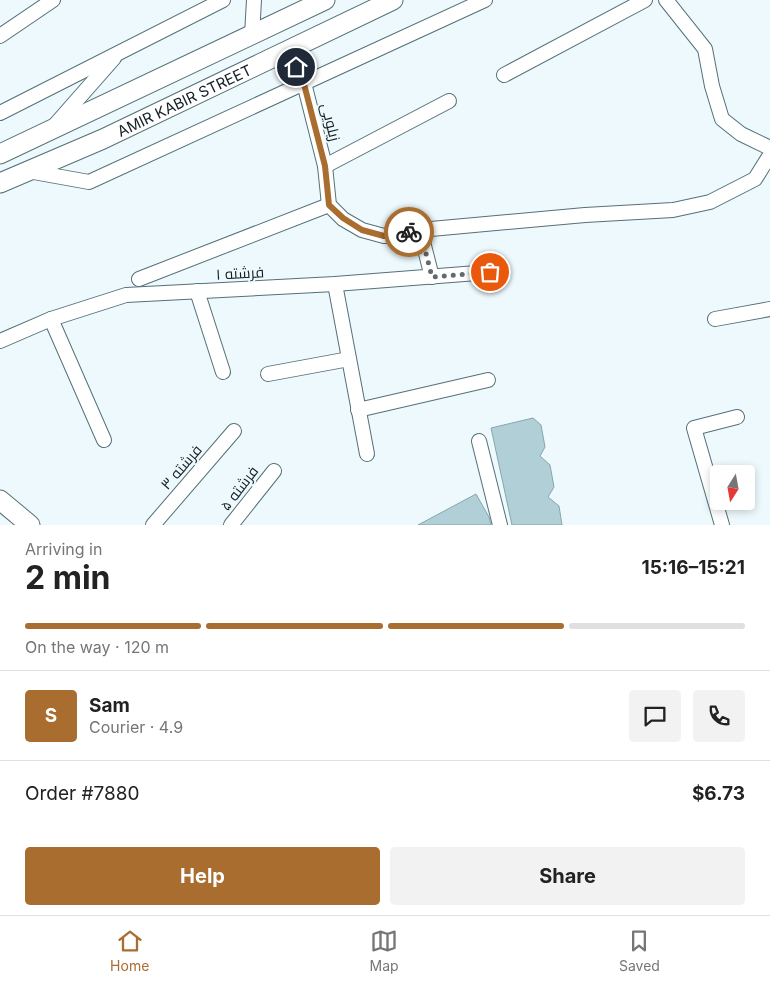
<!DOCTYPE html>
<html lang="en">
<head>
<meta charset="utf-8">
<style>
  :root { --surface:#fff; --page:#f2f2f2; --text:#222; --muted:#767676; --line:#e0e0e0; --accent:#a96d2f }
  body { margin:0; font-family:Inter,Cairo,sans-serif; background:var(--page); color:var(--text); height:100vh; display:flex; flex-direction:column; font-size:19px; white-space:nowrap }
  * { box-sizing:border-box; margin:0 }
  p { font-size:16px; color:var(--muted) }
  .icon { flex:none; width:28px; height:28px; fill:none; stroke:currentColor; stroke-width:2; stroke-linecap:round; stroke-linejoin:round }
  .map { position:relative; height:525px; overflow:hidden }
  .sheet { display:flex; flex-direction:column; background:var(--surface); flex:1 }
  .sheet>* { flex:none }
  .needle { width:32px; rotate:191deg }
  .buttons { position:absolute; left:710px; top:465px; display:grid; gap:10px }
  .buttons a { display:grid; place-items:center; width:45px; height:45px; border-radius:5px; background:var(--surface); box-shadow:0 2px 8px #0003; font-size:25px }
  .pin { position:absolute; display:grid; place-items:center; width:42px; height:42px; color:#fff; margin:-21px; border:2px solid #fff; border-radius:50%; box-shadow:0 1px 5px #0007 }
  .courier { position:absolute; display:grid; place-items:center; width:50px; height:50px; margin:-25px; border:4px solid #a96d2f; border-radius:50%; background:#fff; color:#222; box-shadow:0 1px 6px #0007 }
  .overview em { font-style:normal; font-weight:700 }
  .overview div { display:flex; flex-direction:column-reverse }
  .overview { display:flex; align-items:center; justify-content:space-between; height:85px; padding:0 25px }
  h1 { font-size:32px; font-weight:700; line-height:38px }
  .bar { display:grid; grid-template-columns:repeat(4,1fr); gap:8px 5px; align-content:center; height:60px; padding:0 25px }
  .bar i { height:6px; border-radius:4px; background:var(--line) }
  .bar .on { background:var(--accent) }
  .bar p { grid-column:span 4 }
  .line { display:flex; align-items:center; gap:12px; padding:0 25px; border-top:1px solid var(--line) }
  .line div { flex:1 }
  .round { display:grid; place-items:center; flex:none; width:52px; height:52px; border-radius:5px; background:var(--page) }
  .action { display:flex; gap:10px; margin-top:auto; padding:10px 25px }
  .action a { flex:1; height:58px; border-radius:5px; background:var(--accent); color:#fff; font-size:20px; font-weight:700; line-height:58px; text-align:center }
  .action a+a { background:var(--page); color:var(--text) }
  .tab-bar { display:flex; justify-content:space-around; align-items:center; height:70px; border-top:1px solid var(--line); background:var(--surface); font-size:14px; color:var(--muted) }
  .tab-bar a { display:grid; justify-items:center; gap:2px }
  .tab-bar .on { color:var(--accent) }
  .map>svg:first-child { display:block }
  .building { fill:#b0cfd7; stroke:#87a6ad }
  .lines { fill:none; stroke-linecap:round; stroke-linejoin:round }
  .street-casing { stroke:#547177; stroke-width:16 }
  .secondary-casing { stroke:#547177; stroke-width:21 }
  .street { stroke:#fff; stroke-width:14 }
  .secondary { stroke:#fff; stroke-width:19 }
  .done { stroke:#5f6b6e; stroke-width:5; stroke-dasharray:0 9 }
  .route { stroke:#a96d2f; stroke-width:6 }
  .labels { text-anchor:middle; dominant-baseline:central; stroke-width:4; stroke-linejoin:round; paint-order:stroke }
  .street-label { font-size:15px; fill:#131f22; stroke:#edf9fc }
</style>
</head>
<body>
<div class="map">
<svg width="770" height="525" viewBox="0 0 770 525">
  <rect width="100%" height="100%" fill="#edf9fc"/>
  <g class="building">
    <polygon points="533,418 541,425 545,447 540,456 550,465 554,487 548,497 559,506 562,525 512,525 491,428"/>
    <polygon points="476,494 489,517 491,525 418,525"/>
  </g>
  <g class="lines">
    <g class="street-casing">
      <g id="street">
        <polyline points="666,0 705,49 712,86 722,119 741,134 770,148"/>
        <polyline points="252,35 254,0"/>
        <polyline points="0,36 53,0"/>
        <polyline points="288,50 304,83 325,166 329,205"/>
        <polyline points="504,75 645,0"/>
        <polyline points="0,113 223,0"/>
        <polyline points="55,125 114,58"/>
        <polyline points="325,166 449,101"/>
        <polyline points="28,171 89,182 485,0"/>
        <polyline points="329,205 343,219 362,230 384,236 420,230 585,215 673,210 710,202 755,179 770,155"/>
        <polyline points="420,230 432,277"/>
        <polyline points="139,279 329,205"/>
        <polyline points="335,284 367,454"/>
        <polyline points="197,291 223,372"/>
        <polyline points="51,319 104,440"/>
        <polyline points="715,319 770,309"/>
        <polyline points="0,341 51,319 126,295 335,284 490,272"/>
        <polyline points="268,374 349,359"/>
        <polyline points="358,410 488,380"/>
        <polyline points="479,441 500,525"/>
        <polyline points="153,525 234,431"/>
        <polyline points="231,525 274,471"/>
        <polyline points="722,525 694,428 737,417"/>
      </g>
    </g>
    <g class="secondary-casing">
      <g id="secondary">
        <polyline points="0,154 325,0"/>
        <path id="s1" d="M0 183 103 139 393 0"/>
        <polyline points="0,500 30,525"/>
      </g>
    </g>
    <use href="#street" class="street"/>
    <use href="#secondary" class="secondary"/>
  </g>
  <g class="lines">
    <polyline class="done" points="409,232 420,230 432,277 490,272"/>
    <polyline class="route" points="296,67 304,84 325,166 329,205 343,218 362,230 384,236 409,232"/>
  </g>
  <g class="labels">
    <g class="street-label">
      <text stroke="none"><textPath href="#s1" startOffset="202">AMIR KABIR STREET</textPath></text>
      <text transform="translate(331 122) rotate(76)">زیلویی</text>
      <text transform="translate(240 273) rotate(-3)">فرشته ۱</text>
      <text transform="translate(181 467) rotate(-49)">فرشته ۳</text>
      <text transform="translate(239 488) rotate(-52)">فرشته ۵</text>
    </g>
  </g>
</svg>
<div class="buttons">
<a><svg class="needle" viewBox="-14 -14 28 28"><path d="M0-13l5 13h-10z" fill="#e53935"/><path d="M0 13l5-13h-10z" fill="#767676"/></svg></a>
</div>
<div class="pin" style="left:490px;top:272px;background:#ea580c"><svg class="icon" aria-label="bag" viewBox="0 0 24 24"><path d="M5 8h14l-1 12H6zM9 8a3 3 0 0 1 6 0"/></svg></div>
<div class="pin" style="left:296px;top:67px;background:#1f2937"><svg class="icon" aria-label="home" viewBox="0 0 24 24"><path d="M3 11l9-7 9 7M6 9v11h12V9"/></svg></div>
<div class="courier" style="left:409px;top:232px"><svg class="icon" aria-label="bike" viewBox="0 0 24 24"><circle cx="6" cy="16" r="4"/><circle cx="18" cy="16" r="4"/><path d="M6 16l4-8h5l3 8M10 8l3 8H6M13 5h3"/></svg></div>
</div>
<section class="sheet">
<div class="overview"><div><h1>2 min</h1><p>Arriving in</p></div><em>15:16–15:21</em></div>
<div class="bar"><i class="on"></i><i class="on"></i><i class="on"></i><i></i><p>On the way · 120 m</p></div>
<div class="line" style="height:90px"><b class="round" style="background:var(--accent);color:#fff">S</b><div><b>Sam</b><p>Courier · 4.9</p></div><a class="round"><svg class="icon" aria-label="chat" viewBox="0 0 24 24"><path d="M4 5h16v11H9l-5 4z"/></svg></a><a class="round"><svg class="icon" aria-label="phone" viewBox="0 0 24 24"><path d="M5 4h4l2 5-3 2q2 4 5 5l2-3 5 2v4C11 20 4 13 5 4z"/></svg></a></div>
<div class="line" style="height:65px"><div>Order #7880</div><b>$6.73</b></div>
<div class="action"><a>Help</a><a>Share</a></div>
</section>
<nav class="tab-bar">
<a class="on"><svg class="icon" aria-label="home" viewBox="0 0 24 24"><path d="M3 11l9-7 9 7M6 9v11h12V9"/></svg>Home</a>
<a><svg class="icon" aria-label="map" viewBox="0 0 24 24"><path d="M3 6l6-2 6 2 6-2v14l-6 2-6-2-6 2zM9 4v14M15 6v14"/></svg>Map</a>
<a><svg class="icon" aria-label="saved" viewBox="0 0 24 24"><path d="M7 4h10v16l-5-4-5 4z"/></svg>Saved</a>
</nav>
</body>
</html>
